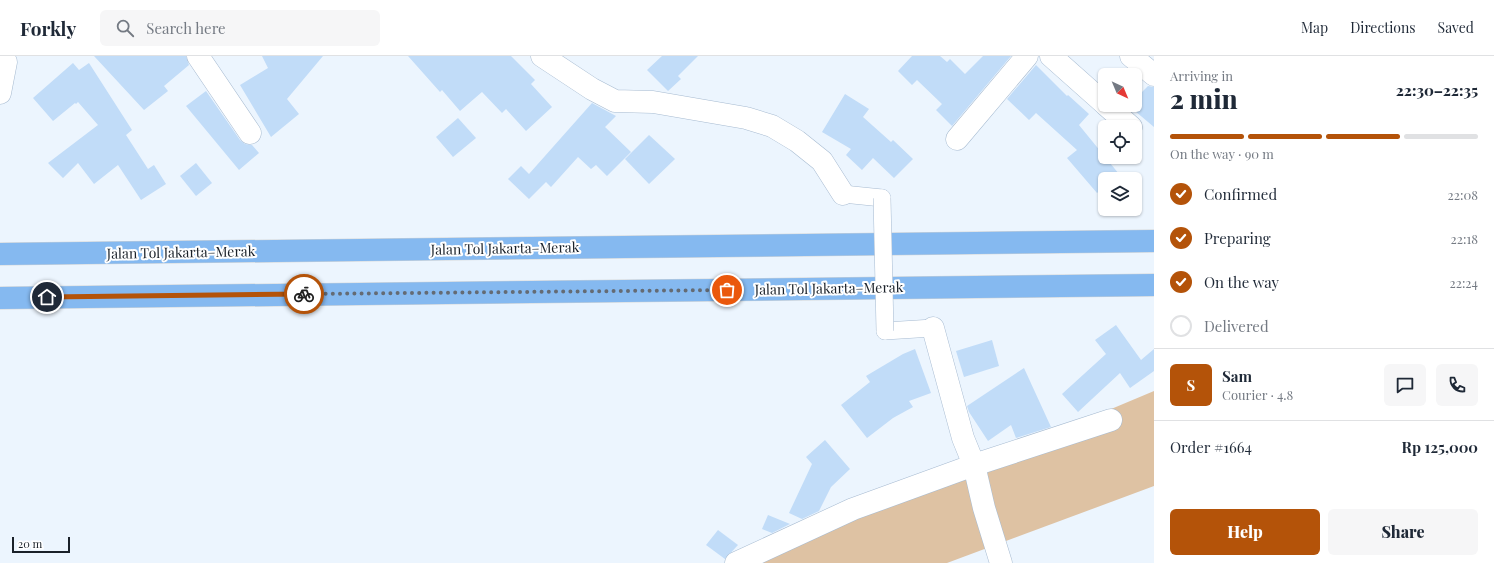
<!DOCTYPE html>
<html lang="en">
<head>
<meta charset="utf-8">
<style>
  :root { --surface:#fff; --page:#f6f6f7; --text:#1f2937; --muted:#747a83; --line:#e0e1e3; --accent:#b45309 }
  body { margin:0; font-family:"Playfair Display",serif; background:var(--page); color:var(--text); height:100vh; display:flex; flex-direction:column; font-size:15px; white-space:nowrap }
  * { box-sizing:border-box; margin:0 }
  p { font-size:13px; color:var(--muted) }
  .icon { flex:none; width:22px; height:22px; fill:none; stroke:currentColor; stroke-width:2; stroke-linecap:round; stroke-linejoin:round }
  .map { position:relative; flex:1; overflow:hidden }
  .drawer { display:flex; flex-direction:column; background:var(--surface); width:340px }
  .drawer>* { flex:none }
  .needle { width:26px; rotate:136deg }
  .fabs { position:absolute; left:1098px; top:12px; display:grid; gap:8px }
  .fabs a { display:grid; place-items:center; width:44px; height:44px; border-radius:6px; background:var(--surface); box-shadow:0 1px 3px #0004; font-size:20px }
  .scale { position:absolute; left:12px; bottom:10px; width:58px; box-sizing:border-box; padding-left:4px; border:2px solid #1a2129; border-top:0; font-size:11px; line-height:14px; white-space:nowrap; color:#1a2129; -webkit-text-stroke:3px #fff; paint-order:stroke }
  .pin { position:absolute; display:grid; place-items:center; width:34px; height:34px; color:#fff; margin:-17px; border:2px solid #fff; border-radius:50%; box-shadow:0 1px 4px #0007 }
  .courier { position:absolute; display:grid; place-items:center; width:40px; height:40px; margin:-20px; border:3px solid #b45309; border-radius:50%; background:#fff; color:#222; box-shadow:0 1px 5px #0007 }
  .overview em { font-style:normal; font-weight:800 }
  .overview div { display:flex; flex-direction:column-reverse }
  .overview { display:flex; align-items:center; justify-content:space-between; height:68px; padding:0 16px }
  h1 { font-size:26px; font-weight:800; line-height:30px }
  .bar { display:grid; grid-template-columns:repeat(4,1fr); gap:6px 4px; align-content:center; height:48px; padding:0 16px }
  .bar i { height:5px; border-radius:3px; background:var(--line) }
  .bar .selected { background:var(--accent) }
  .bar p { grid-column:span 4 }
  .line { display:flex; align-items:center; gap:10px; padding:0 16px; border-top:1px solid var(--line) }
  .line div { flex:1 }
  .round { display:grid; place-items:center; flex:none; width:42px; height:42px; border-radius:6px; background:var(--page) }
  ol { padding:0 16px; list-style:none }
  li { display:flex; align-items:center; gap:12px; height:44px }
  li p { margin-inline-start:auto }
  li .icon { padding:4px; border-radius:50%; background:var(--accent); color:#fff; stroke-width:4 }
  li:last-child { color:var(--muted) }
  li i { width:22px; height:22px; border:2px solid var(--line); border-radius:50% }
  .cta { display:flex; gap:8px; margin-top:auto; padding:8px 16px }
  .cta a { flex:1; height:46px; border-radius:6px; background:var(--accent); color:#fff; font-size:16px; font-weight:800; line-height:46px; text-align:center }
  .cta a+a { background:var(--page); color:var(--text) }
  header { display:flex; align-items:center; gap:24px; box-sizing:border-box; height:56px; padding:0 20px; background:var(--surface); border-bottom:1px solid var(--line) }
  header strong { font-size:19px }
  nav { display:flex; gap:22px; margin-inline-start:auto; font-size:14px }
  .search { width:280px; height:36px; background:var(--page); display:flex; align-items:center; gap:10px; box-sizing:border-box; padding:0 14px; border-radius:6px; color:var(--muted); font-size:15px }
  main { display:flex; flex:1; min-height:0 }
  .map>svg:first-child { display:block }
  .green { fill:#dec2a3 }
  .building { fill:#c1dcf8 }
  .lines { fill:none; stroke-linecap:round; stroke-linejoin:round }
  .pedestrian-casing { stroke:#a7bbd1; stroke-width:18 }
  .minor-casing { stroke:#a7bbd1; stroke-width:23 }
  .tertiary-casing { stroke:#a7bbd1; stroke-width:23 }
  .motorway-casing { stroke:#d1d3d4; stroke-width:23 }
  .pedestrian { stroke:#fff; stroke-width:17 }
  .minor { stroke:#fff; stroke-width:22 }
  .tertiary { stroke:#fff; stroke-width:22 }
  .motorway { stroke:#85b9f0; stroke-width:22 }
  .pedestrian-bridge-casing { stroke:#a7bbd1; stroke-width:18; stroke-linecap:butt }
  .pedestrian-bridge { stroke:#fff; stroke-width:17 }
  .done { stroke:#646b74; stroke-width:4; stroke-dasharray:0 7.2 }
  .route { stroke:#b45309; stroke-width:5 }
  .labels { text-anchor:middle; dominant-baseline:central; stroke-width:4; stroke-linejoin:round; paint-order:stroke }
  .street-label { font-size:14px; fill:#1a2129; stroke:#fff }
</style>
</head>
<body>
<header>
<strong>Forkly</strong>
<div class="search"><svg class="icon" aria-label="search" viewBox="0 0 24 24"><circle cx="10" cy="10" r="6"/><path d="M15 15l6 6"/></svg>Search here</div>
<nav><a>Map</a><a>Directions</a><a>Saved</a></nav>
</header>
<main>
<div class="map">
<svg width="1154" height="507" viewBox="0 0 1154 507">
  <rect width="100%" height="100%" fill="#ecf5fe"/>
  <polygon class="green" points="1154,335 1154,430 947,507 745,507"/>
  <g class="building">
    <polygon points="94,0 186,0 189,9 164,30 168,35 144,54"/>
    <polygon points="262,0 323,0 287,43 299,58 271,81 240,29 268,12"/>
    <polygon points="408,0 511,0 535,24 531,28 552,51 526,75 506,53 502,57 482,36 460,55 442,34 440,36"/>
    <polygon points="662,0 698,0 678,20 681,23 668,35 647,14"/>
    <polygon points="912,0 940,0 947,6 950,3 965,18 983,0 1011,0 952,70 936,54 942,48 917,24 912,29 898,15"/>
    <polygon points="73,7 79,14 89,7 132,74 126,79 148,113 154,109 166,128 141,144 118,109 94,128 78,107 63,122 48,107 98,69 78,46 76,48 75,47 53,65 33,42"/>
    <polygon points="1036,9 1067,40 1068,39 1089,58 1079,69 1119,118 1113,123 1105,123 1105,130 1097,137 1067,102 1077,94 1036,57 1029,64 1007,43"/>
    <polygon points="1148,30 1154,31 1154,71 1129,50 1135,49 1135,43"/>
    <polygon points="206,35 240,84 245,88 252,89 259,97 239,114 186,50"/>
    <polygon points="845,38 869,53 863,61 891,86 893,84 913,103 894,122 873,102 862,114 846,99 851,93 822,76"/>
    <polygon points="592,47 616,60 605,71 631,96 607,120 596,109 591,113 578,101 551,131 546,126 529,143 508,123 521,110 529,118"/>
    <polygon points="458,62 476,82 453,101 436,81"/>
    <polygon points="649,79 675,103 649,128 625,103"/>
    <polygon points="196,107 212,127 196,140 180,120"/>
    <polygon points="1116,269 1141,304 1154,293 1154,315 1130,332 1120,317 1078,356 1062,338 1106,298 1095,284"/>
    <polygon points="992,284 999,310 964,321 956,295"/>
    <polygon points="915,293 931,337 909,345 913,351 893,362 867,382 841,349 870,326 866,320 903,298"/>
    <polygon points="1024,312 1051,371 1016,382 1011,369 988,385 969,356 967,350"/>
    <polygon points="825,384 850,413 831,431 819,455 802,463 789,457 812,408 806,401"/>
    <polygon points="768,459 790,468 772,477 762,473"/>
    <polygon points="718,474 738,489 725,503 706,489"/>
  </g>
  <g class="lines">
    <g class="pedestrian-casing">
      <g id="pedestrian">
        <polyline points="843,138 882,142"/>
        <polyline points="885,275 933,272"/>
      </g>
    </g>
    <g class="minor-casing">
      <g id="minor">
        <polyline points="198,0 250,77"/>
        <polyline points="542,0 592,33 615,45 653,46 746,62 772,70 797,85 822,105 843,138"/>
        <polyline points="1051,0 1105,48"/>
        <polyline points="1131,0 1154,19"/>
        <polyline points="1106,49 1131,71"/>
        <polyline points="957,83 1027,0"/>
        <polyline points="736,507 853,453 974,409 963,382 933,272"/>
        <polyline points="1001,507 984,452 974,409 1111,364"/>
      </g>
    </g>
    <g class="tertiary-casing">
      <polyline id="tertiary" points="0,37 6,6 3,0"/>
    </g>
    <g class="motorway-casing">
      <g id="motorway">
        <polyline points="0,198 1154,185"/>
        <polyline points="0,242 1154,229"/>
      </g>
    </g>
    <use href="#pedestrian" class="pedestrian"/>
    <use href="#minor" class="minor"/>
    <use href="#tertiary" class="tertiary"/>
    <use href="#motorway" class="motorway"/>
    <g class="pedestrian-bridge-casing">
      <polyline id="pedestrian-bridge" points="882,142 885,275"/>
    </g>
    <use href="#pedestrian-bridge" class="pedestrian-bridge"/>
  </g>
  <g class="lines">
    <polyline class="done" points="304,238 727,234"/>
    <polyline class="route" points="47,241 304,238"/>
  </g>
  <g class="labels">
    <g class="street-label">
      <text transform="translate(505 192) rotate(-1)">Jalan Tol Jakarta–Merak</text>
      <text transform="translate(181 196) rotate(-1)">Jalan Tol Jakarta–Merak</text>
      <text transform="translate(829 232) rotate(-1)">Jalan Tol Jakarta–Merak</text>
    </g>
  </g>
</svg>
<div class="fabs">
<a><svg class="needle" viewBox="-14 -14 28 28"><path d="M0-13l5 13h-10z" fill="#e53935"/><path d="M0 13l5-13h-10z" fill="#747a83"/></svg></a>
<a><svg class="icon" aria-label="locate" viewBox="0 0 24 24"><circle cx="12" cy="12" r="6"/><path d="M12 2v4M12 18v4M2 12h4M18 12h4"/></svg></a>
<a><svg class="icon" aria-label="layers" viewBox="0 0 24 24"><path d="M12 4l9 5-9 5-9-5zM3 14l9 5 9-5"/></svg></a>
</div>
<div class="scale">20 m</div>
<div class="pin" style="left:727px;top:234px;background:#ea580c"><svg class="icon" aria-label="bag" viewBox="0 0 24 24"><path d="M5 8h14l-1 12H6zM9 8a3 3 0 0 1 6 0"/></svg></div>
<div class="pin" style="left:47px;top:241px;background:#1f2937"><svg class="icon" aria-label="home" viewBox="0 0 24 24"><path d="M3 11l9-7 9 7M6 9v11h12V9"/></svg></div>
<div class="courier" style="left:304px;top:238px"><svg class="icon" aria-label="bike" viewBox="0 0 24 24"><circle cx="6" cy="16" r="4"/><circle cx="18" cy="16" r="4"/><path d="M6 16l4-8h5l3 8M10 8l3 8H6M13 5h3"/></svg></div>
</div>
<section class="drawer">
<div class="overview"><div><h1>2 min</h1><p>Arriving in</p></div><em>22:30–22:35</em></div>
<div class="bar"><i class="selected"></i><i class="selected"></i><i class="selected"></i><i></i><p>On the way · 90 m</p></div>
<ol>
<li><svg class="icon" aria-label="check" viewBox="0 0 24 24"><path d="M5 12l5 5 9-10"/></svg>Confirmed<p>22:08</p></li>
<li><svg class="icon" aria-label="check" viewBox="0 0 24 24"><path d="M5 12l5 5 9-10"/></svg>Preparing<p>22:18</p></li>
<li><svg class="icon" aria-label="check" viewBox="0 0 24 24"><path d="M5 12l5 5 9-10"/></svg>On the way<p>22:24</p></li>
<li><i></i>Delivered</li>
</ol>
<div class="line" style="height:72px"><b class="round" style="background:var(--accent);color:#fff">S</b><div><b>Sam</b><p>Courier · 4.8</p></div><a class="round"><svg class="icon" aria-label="chat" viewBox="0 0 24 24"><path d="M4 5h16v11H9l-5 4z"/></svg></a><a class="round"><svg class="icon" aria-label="phone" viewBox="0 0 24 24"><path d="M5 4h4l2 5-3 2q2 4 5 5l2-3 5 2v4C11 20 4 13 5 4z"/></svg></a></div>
<div class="line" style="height:52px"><div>Order #1664</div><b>Rp 125,000</b></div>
<div class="cta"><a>Help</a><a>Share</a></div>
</section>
</main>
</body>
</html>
